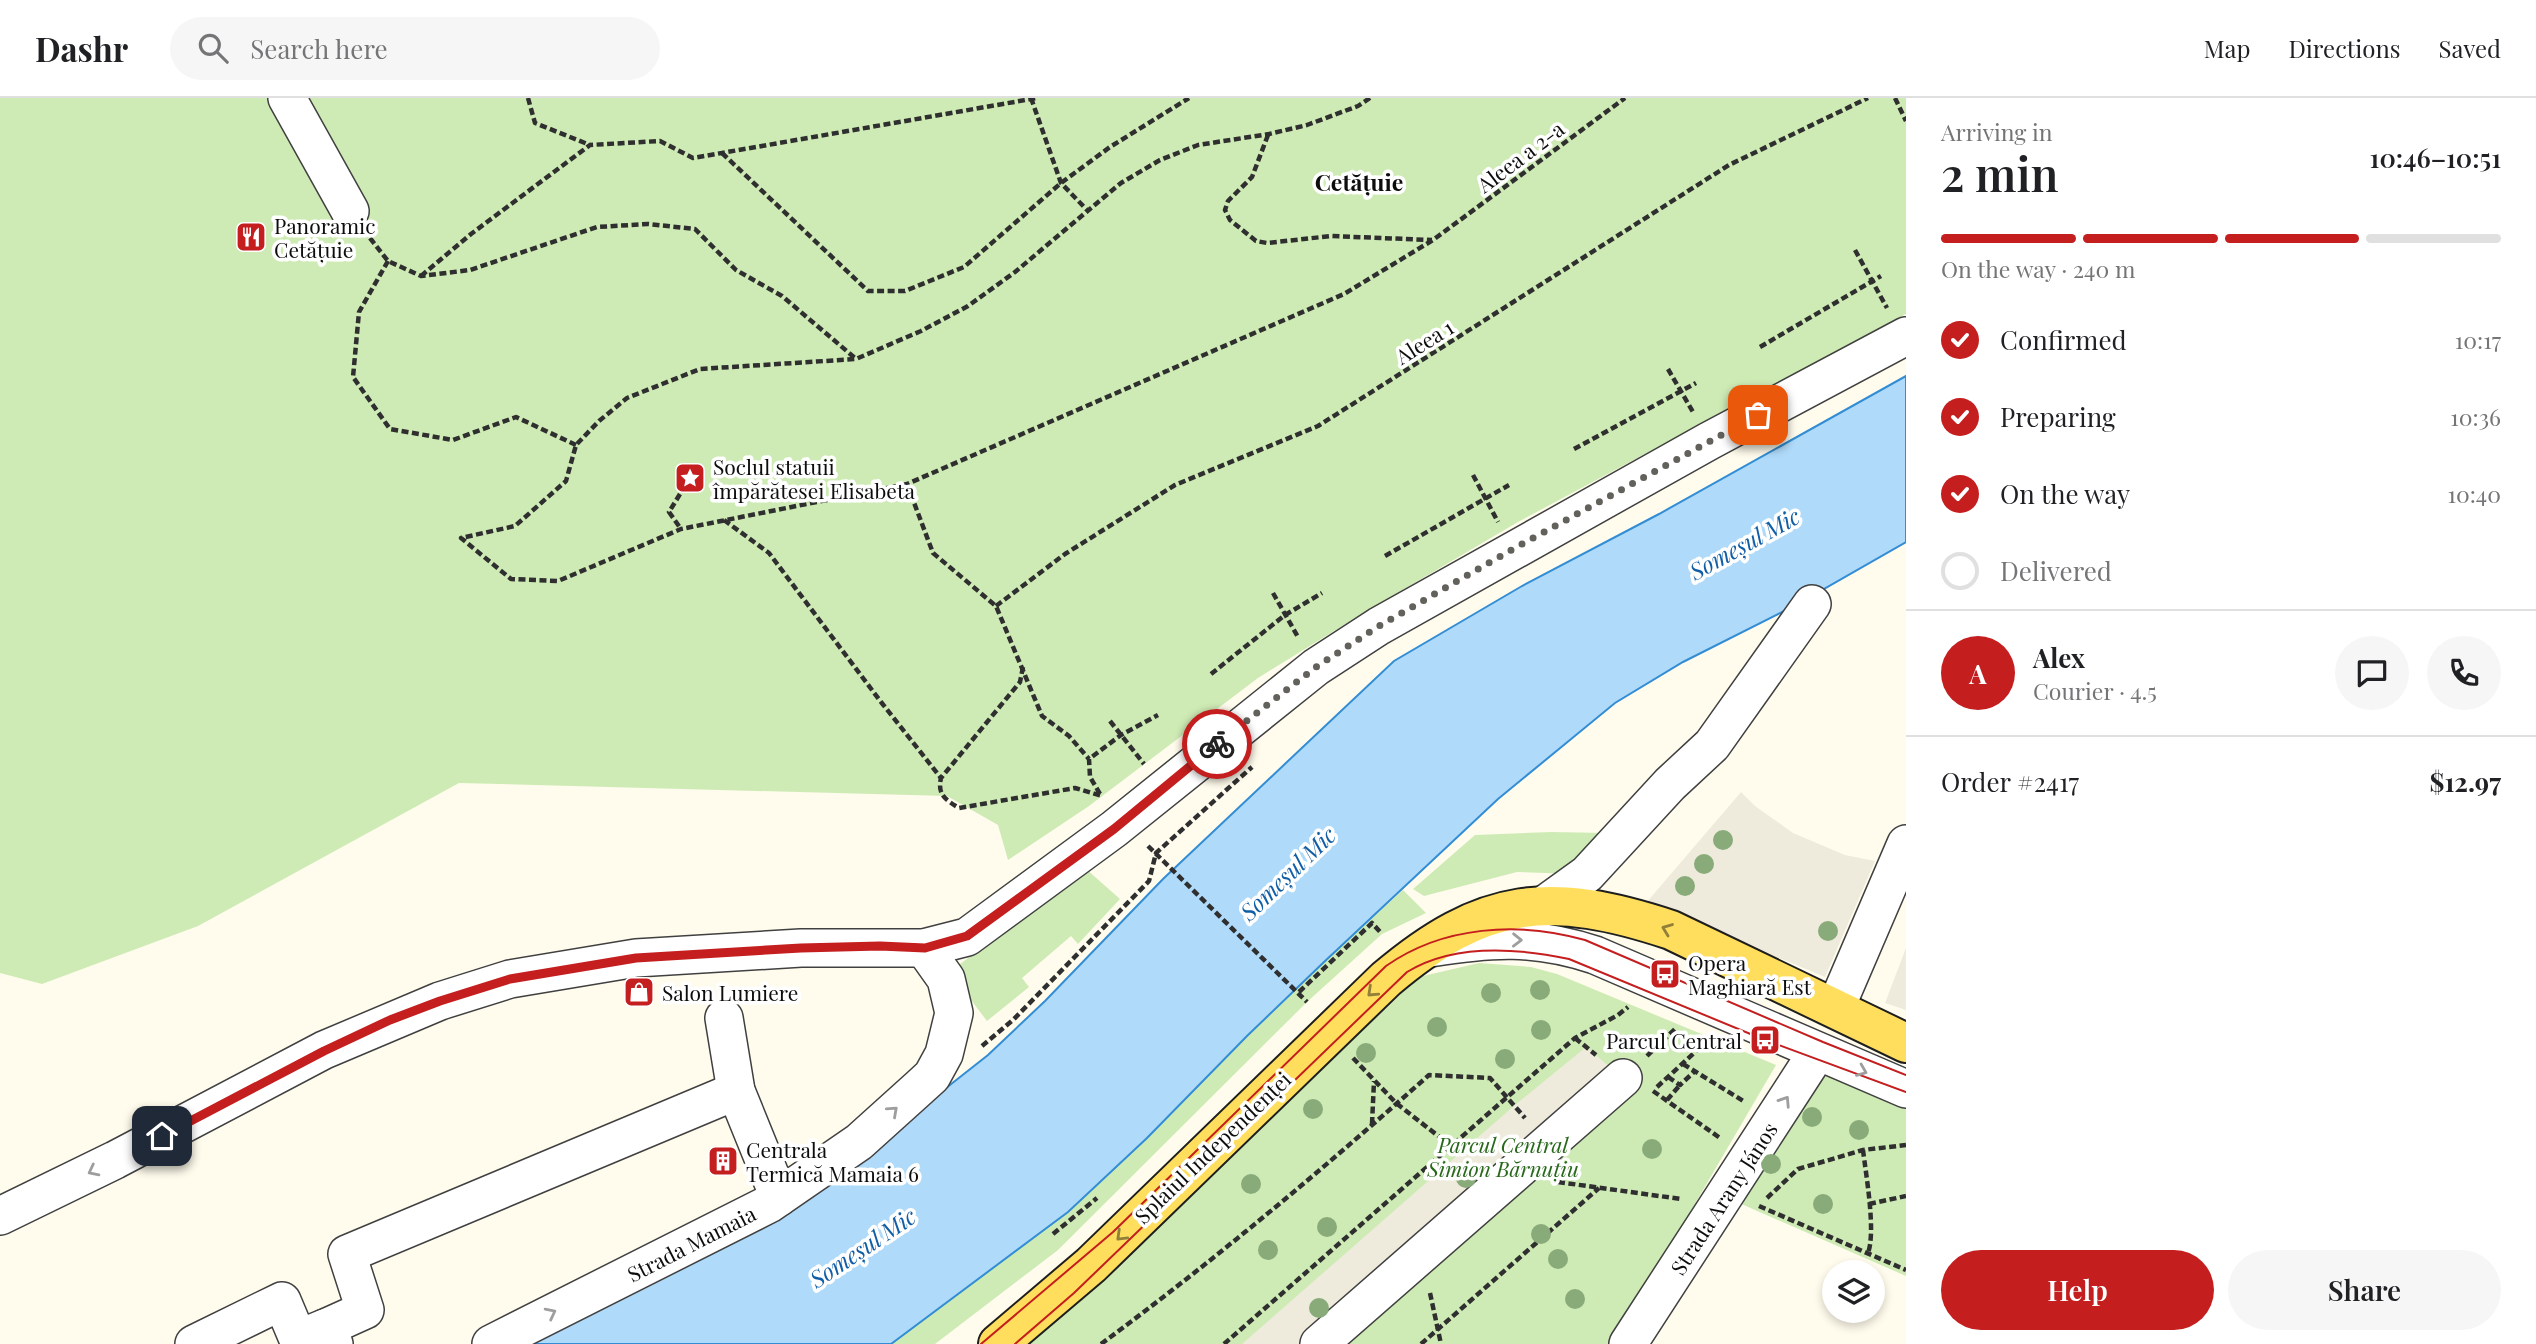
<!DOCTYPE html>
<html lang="en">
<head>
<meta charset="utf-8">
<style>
  :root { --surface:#fff; --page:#f6f6f6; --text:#202124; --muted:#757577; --line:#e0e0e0; --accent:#c41e1f }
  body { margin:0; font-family:"Playfair Display",serif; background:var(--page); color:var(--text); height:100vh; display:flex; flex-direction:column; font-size:26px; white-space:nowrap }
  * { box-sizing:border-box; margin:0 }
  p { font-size:23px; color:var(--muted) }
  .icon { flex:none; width:38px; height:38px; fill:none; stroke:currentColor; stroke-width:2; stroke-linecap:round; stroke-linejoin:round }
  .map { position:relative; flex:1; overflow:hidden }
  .sheet { display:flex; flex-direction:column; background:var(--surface); width:630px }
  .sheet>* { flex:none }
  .fabs { position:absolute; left:1822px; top:1162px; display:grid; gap:14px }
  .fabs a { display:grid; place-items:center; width:63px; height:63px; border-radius:50%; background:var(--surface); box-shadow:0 4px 10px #0003; font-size:35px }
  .pin { position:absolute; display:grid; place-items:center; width:60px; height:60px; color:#fff; margin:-30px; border-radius:14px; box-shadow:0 4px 10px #0006 }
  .courier { position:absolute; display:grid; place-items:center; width:70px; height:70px; margin:-35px; border:5px solid #c41e1f; border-radius:50%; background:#fff; color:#222; box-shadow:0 2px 9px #0007 }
  .overview em { font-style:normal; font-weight:600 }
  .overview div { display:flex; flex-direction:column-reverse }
  .overview { display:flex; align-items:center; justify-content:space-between; height:119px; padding:0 35px }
  h1 { font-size:46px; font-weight:600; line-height:52px }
  .bar { display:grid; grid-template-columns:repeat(4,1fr); gap:10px 7px; align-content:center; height:84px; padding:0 35px }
  .bar i { height:9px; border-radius:5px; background:var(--line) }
  .bar .active { background:var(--accent) }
  .bar p { grid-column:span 4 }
  .line { display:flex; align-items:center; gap:18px; padding:0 35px; border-top:2px solid var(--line) }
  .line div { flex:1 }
  .round { display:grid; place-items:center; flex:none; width:74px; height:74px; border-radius:37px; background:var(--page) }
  ol { padding:0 35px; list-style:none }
  li { display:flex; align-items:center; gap:21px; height:77px }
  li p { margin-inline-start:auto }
  li .icon { padding:7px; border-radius:50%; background:var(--accent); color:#fff; stroke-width:4 }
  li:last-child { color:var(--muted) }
  li i { width:38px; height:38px; border:4px solid var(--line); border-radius:50% }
  .primary-button { display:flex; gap:14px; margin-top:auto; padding:14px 35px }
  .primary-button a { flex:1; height:80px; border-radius:42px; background:var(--accent); color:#fff; font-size:28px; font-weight:600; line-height:80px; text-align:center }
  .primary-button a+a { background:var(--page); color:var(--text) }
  header { display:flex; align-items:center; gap:42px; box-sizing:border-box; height:98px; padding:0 35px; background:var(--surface); border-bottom:2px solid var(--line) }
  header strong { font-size:33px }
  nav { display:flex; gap:38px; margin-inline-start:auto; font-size:24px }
  .search { width:490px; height:63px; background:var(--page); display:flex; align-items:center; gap:18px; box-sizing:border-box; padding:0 24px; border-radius:38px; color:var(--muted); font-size:26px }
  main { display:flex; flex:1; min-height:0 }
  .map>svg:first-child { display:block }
  .green { fill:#cfebb5 }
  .plaza { fill:#efebdc }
  .water { fill:#afdaf9; stroke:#338dd4; stroke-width:2 }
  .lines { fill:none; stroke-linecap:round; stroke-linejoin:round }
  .minor-casing { stroke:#404040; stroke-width:40 }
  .major-casing { stroke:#1e1e1e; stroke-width:42 }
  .path { stroke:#2f2f2f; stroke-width:4.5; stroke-dasharray:7 3.5; stroke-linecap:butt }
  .minor { stroke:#fff; stroke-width:37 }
  .major { stroke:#ffde5d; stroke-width:38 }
  .tram { stroke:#c41e1f; stroke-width:2 }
  .tree { fill:#88ab79 }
  .oneway { stroke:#928039 }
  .oneway2 { stroke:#9e9e9e }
  .done { stroke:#62615b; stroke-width:7; stroke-dasharray:0 12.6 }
  .route { stroke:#c41e1f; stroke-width:9 }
  .labels { text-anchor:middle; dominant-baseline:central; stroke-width:7; stroke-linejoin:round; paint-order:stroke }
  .street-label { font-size:21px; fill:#0d0d0d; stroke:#fff }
  .poi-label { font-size:21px; fill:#0d0d0d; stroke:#fff; text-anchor:start }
  .park-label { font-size:21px; font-style:italic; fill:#27681a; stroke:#fff }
  .neighbourhood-label { font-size:23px; font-weight:bold; fill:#0d0d0d; stroke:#fff }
  .water-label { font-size:23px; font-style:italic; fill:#105ea5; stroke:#fff }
</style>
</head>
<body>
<header>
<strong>Dashr</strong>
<div class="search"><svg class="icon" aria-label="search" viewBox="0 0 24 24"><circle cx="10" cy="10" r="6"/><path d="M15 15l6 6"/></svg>Search here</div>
<nav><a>Map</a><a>Directions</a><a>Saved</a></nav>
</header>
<main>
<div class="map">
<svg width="1906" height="1246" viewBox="0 0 1906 1246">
  <rect width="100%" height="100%" fill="#fffced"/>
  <g class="green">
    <polygon points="0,0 1906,0 1906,216 1518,424 1360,517 1258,580 1089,708 1008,762 998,727 947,698 459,685 198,828 42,886 0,875"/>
    <polygon points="1551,734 1607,735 1574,776 1517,774 1424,798 1413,791 1475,737"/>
    <polygon points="1085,770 1120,801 1078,846 1071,838 1022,880 1029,889 987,923 968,898 955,870"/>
    <polygon points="1403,792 1426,815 1382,836 1307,904 1058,1152 935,1246 891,1246 1068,1114 1147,1040 1247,938 1324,864"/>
    <polygon points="1479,865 1531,869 1557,876 1776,967 1613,1246 1030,1246 1397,897 1423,878"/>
    <polygon points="1816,969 1906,1004 1906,1178 1730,1101"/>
  </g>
  <g class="plaza">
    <polygon points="1741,694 1755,708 1793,735 1845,757 1875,763 1825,879 1646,805"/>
    <polygon points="1906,850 1906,912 1885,905"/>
    <polygon points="1586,949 1623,980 1342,1246 1242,1246 1515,1007"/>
  </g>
  <polygon class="water" points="1906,278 1906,444 1794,508 1683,564 1615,605 1498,701 1324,864 1247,938 1147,1040 1068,1114 891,1246 526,1246 908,1020 988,957 1045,903 1163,781 1394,563 1522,488 1659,416"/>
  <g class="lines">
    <g class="minor-casing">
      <g id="minor">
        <polyline points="287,0 350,113"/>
        <polyline points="1544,807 1587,776 1670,686 1712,647 1812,506"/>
        <path d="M1430 850C1491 840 1535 837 1595 857L1906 991"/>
        <polyline points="1836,909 1906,746"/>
        <polyline points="724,920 736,993 779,1099"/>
        <polyline points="0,1118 115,1062 324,952 440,903 510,881 636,860 801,850 924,850 967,839 1114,731 1316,569 1379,528 1709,343 1906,238"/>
        <polyline points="325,1230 365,1212 347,1156 736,993"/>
        <polyline points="194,1246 282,1203 298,1241 325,1230 334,1246"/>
        <polyline points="491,1246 769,1106 859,1044 920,989 932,978 944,956 954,915 946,881 924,850"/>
        <polyline points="1319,1246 1623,980"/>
        <polyline points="1628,1246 1814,959 1819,955"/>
      </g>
    </g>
    <g class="major-casing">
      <path id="major" d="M998 1246 1091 1167 1386 881C1484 798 1550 792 1671 832L1906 945"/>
    </g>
    <g class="path">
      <polyline points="528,0 535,25 590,47"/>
      <polyline points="1031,0 1061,85 1087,112"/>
      <polyline points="1370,0 1358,8 1307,27 1269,36 1198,47 1160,62 1121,85 1015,174 968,208 921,233 856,261 700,271 627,300 599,323 576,347 566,383 515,428 461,440 511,481 558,483 681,431 907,386 1344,196 1433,142 1625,0"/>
      <polyline points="1895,0 1906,23"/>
      <polyline points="1268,37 1252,79 1228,103 1225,112 1230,122 1256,143 1267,145 1331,138 1432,142"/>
      <polyline points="722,55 868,193 905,193 964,169 1061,85 1110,49 1189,0"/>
      <polyline points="370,140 388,163 421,178 470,172 597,129 648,126 695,131 736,172 782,198 855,260"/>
      <polyline points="1855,152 1887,210"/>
      <polyline points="388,163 359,214 353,279 390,331 453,342 516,319 576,347"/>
      <polyline points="421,178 471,136 590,47 660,43 693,60 1037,0"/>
      <polyline points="1760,249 1881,178"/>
      <polyline points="1668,271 1693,314"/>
      <polyline points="1574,351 1696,285"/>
      <polyline points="1473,377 1498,424"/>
      <polyline points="907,386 933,455 996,508 1042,618 1069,638 1089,661"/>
      <polyline points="680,396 669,414 681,431"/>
      <polyline points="724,422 769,455 881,604 941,680"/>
      <polyline points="1385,458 1509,387"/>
      <polyline points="1273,495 1298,539"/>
      <polyline points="996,508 1065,456 1175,387 1318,328 1729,67 1868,0"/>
      <path d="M1023 569 1020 584 941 680C937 697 946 702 959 710L1075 690 1102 698"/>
      <polyline points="1211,576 1285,517 1322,495"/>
      <polyline points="1110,623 1144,666"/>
      <polyline points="1100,696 1090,679 1089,661 1121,637 1158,617"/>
      <polyline points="1148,748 1307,904"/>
      <polyline points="1299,894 1372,825 1382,836"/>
      <polyline points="1575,940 1596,957"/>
      <polyline points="982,948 1014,921 1149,783 1156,755 1252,669"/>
      <polyline points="1647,958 1676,930"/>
      <polyline points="1353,960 1396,1005 1451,1048"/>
      <polyline points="1683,966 1745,1004"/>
      <polyline points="1668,979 1680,987 1695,973"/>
      <polyline points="1657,989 1707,943"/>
      <polyline points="1653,993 1720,1040"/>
      <polyline points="1667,1002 1680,987"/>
      <polyline points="1372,1026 1374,983"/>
      <path d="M1863 1052C1866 1077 1876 1133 1868 1155"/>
      <polyline points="1558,1084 1681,1101"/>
      <polyline points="1767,1100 1798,1071 1863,1052 1906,1047"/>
      <polyline points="1869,1106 1906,1098"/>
      <polyline points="1759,1108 1906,1172"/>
      <polyline points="1053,1136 1097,1100"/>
      <polyline points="1430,1195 1441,1246"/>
      <path d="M1101 1246C1215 1162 1323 1071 1429 977L1490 980 1525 1020"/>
      <polyline points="1224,1246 1575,940 1618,917 1628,909"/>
      <polyline points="1421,1246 1599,1090"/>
    </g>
    <use href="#minor" class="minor"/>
    <use href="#major" class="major"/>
    <g class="tram">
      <path d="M981 1246 1113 1134 1386 868C1443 828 1518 823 1585 842L1823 944 1906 977"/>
      <path d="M1015 1246 1074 1195 1407 874C1454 845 1517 850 1569 861L1765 942 1906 994"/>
    </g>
  </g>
  <g class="tree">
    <circle cx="1723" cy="742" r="10"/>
    <circle cx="1704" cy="766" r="10"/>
    <circle cx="1685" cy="788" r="10"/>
    <circle cx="1828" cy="833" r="10"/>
    <circle cx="1540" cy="892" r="10"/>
    <circle cx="1491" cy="895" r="10"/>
    <circle cx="1437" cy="929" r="10"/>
    <circle cx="1541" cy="932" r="10"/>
    <circle cx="1366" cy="955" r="10"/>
    <circle cx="1505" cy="961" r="10"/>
    <circle cx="1313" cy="1011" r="10"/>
    <circle cx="1812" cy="1019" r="10"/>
    <circle cx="1859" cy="1032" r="10"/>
    <circle cx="1652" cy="1051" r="10"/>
    <circle cx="1771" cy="1066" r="10"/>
    <circle cx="1466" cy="1080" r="10"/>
    <circle cx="1251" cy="1086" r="10"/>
    <circle cx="1823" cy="1106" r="10"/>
    <circle cx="1327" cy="1129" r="10"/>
    <circle cx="1541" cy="1136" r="10"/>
    <circle cx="1268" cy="1152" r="10"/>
    <circle cx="1558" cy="1161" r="10"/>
    <circle cx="1575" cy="1201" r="10"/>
    <circle cx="1319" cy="1210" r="10"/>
  </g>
  <defs><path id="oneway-chevron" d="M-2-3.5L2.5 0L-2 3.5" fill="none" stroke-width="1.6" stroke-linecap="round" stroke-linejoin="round" transform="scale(1.75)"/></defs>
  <g class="oneway">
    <use href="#oneway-chevron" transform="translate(1667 831) rotate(-159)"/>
    <use href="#oneway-chevron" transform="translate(1372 894) rotate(137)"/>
    <use href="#oneway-chevron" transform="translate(1121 1138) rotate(136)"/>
  </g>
  <g class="oneway2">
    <use href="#oneway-chevron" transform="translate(1517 842) rotate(1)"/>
    <use href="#oneway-chevron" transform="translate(1862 973) rotate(22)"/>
    <use href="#oneway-chevron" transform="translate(1785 1003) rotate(-57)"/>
    <use href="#oneway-chevron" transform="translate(893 1013) rotate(-42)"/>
    <use href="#oneway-chevron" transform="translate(93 1073) rotate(153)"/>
    <use href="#oneway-chevron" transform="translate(551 1215) rotate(-27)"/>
  </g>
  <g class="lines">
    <polyline class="done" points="1217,646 1316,569 1379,528 1513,451 1758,317"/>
    <polyline class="route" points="162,1038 324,953 390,922 440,903 510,881 636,860 801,850 880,848 925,850 967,838 1114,731 1217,646"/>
  </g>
  <defs>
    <g id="restaurant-square" transform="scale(1.575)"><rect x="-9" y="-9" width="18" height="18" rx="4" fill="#c41e1f" stroke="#fff"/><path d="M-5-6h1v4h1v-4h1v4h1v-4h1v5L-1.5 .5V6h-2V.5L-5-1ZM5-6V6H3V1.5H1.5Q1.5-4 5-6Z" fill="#fff"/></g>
    <g id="sight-square" transform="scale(1.575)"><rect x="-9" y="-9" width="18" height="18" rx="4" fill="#c41e1f" stroke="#fff"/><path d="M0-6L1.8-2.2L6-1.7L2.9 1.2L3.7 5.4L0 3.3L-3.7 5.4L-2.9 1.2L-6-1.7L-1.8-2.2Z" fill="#fff"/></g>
    <g id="bus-square" transform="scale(1.575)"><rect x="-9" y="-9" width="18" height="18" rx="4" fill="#c41e1f" stroke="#fff"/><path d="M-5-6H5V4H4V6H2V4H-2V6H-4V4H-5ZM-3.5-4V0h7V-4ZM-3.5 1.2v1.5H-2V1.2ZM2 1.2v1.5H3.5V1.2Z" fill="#fff"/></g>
    <g id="shop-square" transform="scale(1.575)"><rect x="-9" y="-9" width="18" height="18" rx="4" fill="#c41e1f" stroke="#fff"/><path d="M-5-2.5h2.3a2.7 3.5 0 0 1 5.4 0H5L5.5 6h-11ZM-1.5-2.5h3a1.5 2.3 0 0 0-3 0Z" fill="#fff"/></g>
    <g id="building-square" transform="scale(1.575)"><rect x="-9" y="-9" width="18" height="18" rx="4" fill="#c41e1f" stroke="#fff"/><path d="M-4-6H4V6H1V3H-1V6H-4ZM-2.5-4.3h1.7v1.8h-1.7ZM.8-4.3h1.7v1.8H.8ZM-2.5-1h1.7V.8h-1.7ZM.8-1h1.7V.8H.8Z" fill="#fff"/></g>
  </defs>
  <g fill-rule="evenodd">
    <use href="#restaurant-square" x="251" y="139"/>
    <use href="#sight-square" x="690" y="380"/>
    <use href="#bus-square" x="1665" y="876"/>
    <use href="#shop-square" x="639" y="894"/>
    <use href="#bus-square" x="1765" y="942"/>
    <use href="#building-square" x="723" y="1063"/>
  </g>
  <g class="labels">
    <g class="street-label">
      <text transform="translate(1520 58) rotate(-37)">Aleea a 2-a</text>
      <text transform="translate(1424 243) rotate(-32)">Aleea 1</text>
      <text transform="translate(1212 1049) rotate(-44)">Splaiul Independenței</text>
      <text transform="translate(1723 1100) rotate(-57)">Strada Arany János</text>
      <text transform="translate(691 1145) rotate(-27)">Strada Mamaia</text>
    </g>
    <g class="poi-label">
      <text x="274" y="127">Panoramic<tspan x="274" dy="24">Cetățuie</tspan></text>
      <text x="713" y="368">Soclul statuii<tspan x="713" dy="24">împărătesei Elisabeta</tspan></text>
      <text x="1688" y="864">Opera<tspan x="1688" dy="24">Maghiară Est</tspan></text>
      <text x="662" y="894">Salon Lumiere</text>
      <text x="1742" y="942" text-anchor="end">Parcul Central</text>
      <text x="746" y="1051">Centrala<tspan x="746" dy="24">Termică Mamaia 6</tspan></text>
    </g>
    <g class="park-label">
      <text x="1503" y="1046">Parcul Central<tspan x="1503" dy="24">Simion Bărnuțiu</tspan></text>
    </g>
    <g class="neighbourhood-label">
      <text x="1359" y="83">Cetățuie</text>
    </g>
    <g class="water-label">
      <text transform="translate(1744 445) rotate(-29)">Someșul Mic</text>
      <text transform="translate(1287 775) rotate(-44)">Someșul Mic</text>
      <text transform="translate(862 1149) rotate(-34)">Someșul Mic</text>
    </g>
  </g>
</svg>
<div class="fabs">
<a><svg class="icon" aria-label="layers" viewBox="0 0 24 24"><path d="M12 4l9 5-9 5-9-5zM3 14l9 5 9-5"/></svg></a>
</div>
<div class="pin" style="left:1758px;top:317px;background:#ea580c"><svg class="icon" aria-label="bag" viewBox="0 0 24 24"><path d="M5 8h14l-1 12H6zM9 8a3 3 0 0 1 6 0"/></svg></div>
<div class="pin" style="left:162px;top:1038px;background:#1f2937"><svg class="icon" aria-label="home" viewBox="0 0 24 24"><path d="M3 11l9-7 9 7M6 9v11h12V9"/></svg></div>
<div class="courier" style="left:1217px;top:646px"><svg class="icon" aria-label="bike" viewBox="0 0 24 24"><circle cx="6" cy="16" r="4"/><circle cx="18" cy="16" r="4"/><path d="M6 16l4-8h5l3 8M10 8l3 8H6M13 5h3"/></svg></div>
</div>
<section class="sheet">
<div class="overview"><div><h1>2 min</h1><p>Arriving in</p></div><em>10:46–10:51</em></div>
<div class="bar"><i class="active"></i><i class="active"></i><i class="active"></i><i></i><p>On the way · 240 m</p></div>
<ol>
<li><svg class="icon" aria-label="check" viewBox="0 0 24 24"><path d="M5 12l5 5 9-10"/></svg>Confirmed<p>10:17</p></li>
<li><svg class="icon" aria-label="check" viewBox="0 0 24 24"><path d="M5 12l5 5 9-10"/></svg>Preparing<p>10:36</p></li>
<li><svg class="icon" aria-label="check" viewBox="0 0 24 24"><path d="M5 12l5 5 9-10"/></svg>On the way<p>10:40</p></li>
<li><i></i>Delivered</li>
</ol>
<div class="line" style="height:126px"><b class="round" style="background:var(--accent);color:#fff">A</b><div><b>Alex</b><p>Courier · 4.5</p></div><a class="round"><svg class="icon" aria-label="chat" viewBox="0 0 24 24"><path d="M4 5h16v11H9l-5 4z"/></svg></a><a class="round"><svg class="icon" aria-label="phone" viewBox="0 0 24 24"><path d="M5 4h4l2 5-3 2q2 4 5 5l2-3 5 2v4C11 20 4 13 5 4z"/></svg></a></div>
<div class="line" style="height:91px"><div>Order #2417</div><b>$12.97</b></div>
<div class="primary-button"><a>Help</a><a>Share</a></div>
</section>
</main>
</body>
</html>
